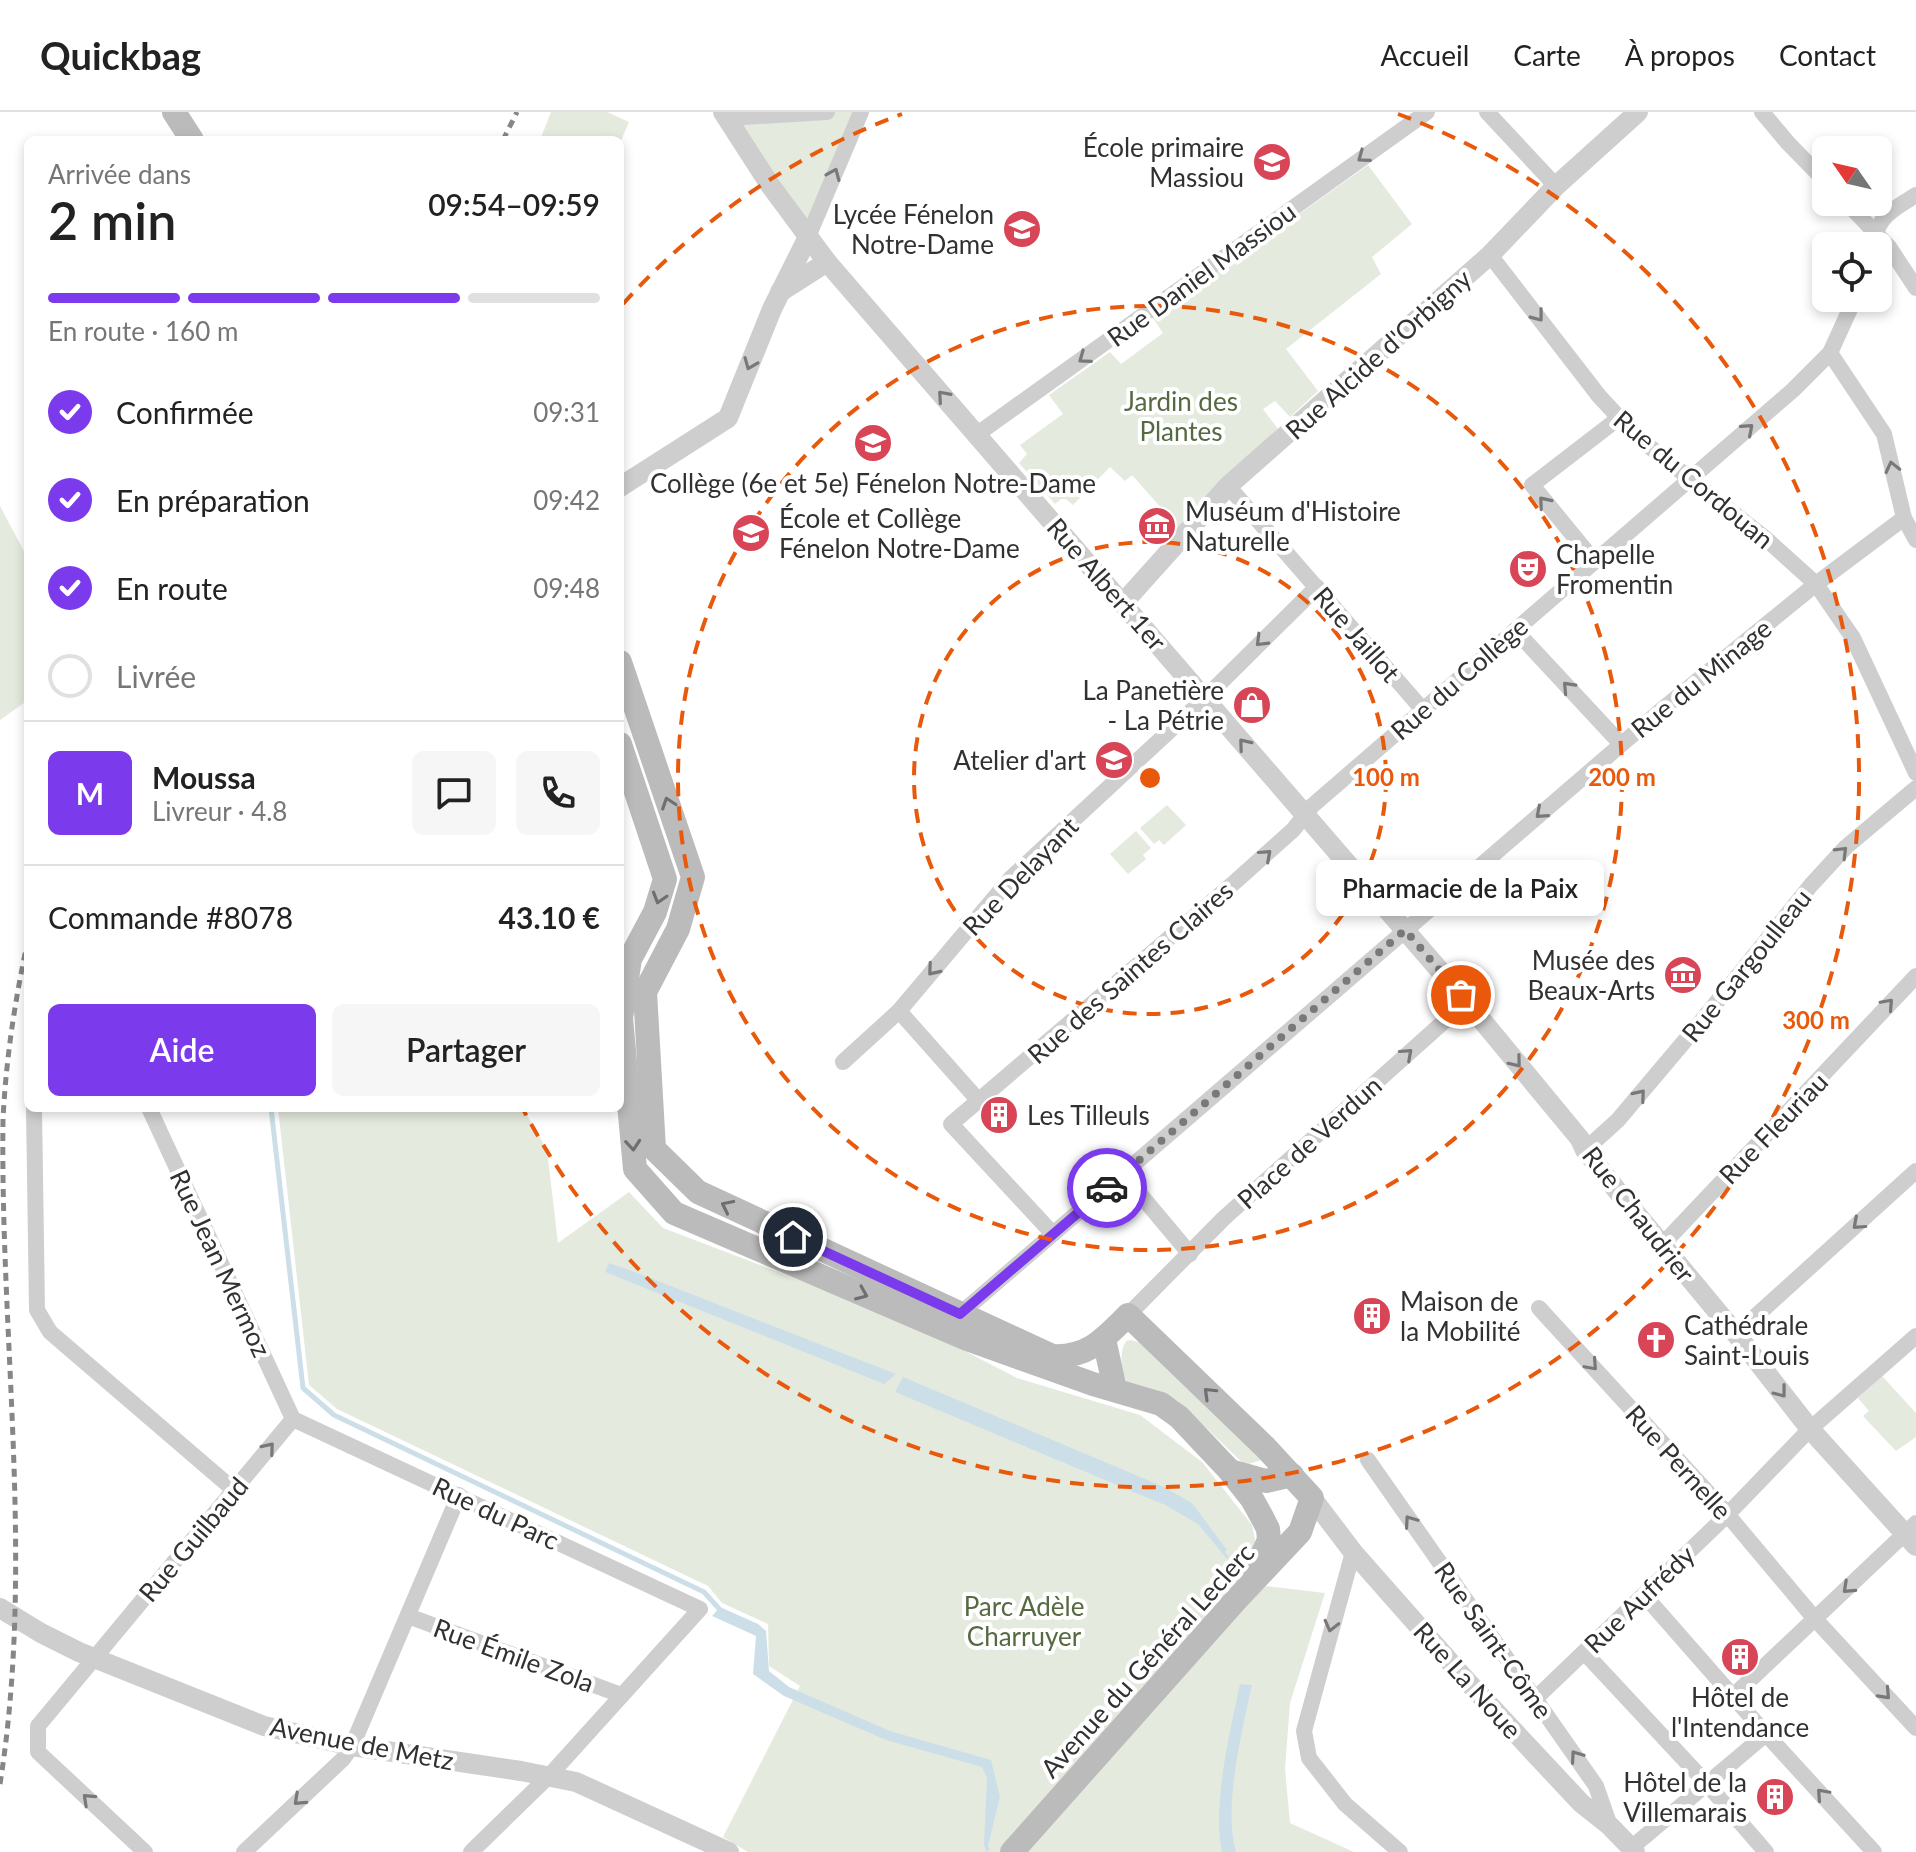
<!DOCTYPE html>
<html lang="fr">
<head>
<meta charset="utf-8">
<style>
  :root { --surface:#fff; --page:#f6f6f6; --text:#222; --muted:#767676; --line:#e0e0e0; --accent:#7c3aed }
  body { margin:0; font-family:Lato,sans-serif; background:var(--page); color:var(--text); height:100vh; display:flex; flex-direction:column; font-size:30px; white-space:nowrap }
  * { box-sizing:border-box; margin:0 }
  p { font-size:26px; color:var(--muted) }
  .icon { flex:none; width:44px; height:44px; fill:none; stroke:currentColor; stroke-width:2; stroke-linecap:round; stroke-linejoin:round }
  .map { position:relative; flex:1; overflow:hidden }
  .sheet { position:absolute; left:24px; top:24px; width:600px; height:976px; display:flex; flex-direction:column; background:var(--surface); border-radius:12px; box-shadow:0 4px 12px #0003 }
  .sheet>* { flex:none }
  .needle { width:52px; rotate:304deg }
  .buttons { position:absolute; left:1812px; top:24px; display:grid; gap:16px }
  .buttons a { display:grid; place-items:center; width:80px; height:80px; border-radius:12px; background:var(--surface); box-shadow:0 4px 12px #0003; font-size:40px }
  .pin { position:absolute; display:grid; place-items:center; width:68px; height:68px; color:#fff; margin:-34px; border:4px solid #fff; border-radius:50%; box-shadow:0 2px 8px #0007 }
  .courier { position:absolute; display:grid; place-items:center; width:80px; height:80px; margin:-40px; border:6px solid #7c3aed; border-radius:50%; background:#fff; color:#222; box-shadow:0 2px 10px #0007 }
  .bubble { position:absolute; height:56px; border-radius:12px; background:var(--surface); box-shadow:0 4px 12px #0003; font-size:26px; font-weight:600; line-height:56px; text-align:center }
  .head em { font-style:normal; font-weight:600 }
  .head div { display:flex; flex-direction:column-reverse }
  .head { display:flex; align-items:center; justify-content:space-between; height:136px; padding:0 24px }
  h1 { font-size:52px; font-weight:600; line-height:60px }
  .bar { display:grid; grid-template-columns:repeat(4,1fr); gap:12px 8px; align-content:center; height:96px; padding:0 24px }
  .bar i { height:10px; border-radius:6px; background:var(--line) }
  .bar .current { background:var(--accent) }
  .bar p { grid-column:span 4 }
  .line { display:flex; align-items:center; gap:20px; padding:0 24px; border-top:2px solid var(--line) }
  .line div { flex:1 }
  .round { display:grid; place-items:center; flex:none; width:84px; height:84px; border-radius:12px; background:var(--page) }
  ol { padding:0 24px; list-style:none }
  li { display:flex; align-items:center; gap:24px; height:88px }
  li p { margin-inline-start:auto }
  li .icon { padding:8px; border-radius:50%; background:var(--accent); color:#fff; stroke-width:4 }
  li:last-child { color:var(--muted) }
  li i { width:44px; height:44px; border:4px solid var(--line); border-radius:50% }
  .cta { display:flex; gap:16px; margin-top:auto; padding:16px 24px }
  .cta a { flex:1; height:92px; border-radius:12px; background:var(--accent); color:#fff; font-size:32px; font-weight:600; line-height:92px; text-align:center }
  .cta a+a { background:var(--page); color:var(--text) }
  header { display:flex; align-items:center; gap:48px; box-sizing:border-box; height:112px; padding:0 40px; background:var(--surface); border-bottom:2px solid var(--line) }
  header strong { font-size:38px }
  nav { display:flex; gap:44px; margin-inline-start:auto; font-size:28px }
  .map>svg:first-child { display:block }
  .green { fill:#e5eade }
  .water { fill:#ccdfe8 }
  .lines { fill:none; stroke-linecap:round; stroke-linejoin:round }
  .stream { stroke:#ccdfe8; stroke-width:5 }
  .minor { stroke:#cecece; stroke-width:16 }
  .tertiary { stroke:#cecece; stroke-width:20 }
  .secondary { stroke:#bbb; stroke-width:24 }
  .rail { stroke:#868686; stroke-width:5; stroke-dasharray:8 6; stroke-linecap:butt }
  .oneway { stroke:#787878 }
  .oneway2 { stroke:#6f6f6f }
  .done { stroke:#797979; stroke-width:8; stroke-dasharray:0 14.4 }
  .route { stroke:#7c3aed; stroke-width:10 }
  .ring { fill:none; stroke:#e8590c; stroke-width:4; stroke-dasharray:14 10 }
  .labels { text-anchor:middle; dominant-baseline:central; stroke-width:8; stroke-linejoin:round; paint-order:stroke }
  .poi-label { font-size:26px; fill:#313131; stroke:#fff; text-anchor:end }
  .street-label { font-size:26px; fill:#313131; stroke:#fff }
  .park-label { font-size:26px; fill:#566a42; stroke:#fff }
  .centre { fill:#e8590c; stroke:#fff; stroke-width:4 }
  .ring-label { font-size:24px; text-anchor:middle; font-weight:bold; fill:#e8590c; stroke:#fff; stroke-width:8; stroke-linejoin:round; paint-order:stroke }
</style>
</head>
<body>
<header>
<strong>Quickbag</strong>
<nav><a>Accueil</a><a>Carte</a><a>À propos</a><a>Contact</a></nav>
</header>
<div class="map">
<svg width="1916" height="1740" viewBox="0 0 1916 1740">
  <rect width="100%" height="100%" fill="#fff"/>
  <g class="green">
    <polygon points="551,0 607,0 629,10 620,31 620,28 540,28"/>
    <polygon points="827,0 861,0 808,125 728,6"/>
    <polygon points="1368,53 1412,112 1372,145 1381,162 1286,237 1318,279 1290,305 1275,289 1263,297 1278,317 1179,416 1132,363 1125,369 1110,355 1073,393 1066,387 1061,387 1055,392 1019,351 1027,342 1020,333 1063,302 1049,283 1110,240 1121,252 1163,221 1153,206"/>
    <polygon points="0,394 28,447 28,588 0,608"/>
    <polygon points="1167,693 1186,713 1164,733 1159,728 1154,732 1140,716"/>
    <polygon points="1136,719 1151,736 1143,743 1146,747 1128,762 1110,742"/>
    <polygon points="278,996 523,996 547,1038 558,1131 629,1080 663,1116 905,1208 1017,1266 1140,1303 1202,1350 1252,1413 1265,1474 1325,1481 1290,1591 1285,1657 1290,1711 1354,1740 748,1740 723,1725 800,1574 769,1554 768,1512 722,1491 708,1474 337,1297 309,1273"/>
    <path d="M1131 1228 1152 1234 1262 1348 1245 1353 1177 1288 1127 1272C1122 1257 1118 1243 1126 1229Z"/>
    <polygon points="1882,1264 1916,1301 1916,1325 1896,1339 1863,1304 1869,1299 1858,1286"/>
  </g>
  <g class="water">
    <polygon points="609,1151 635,1160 896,1262 884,1272 605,1160"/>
    <polygon points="903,1265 1164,1375 1192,1391 1227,1438 1225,1440 1229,1445 1227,1447 1198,1412 1165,1393 895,1280"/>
    <polygon points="720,1495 758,1512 766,1519 769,1559 789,1575 890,1619 991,1648 1000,1685 988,1734 990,1738 986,1740 984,1732 987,1666 982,1655 886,1628 784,1584 753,1562 756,1524 712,1504"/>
    <path d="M1240 1572 1252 1573C1242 1619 1223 1695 1236 1740H1222C1212 1692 1230 1620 1240 1572Z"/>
  </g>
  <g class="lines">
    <polyline class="stream" points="271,996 303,1276 334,1303 704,1480 721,1499"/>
    <g class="minor">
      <polyline points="1487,0 1556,74"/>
      <polyline points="1762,0 1788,31 1826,70"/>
      <polyline points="728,6 827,0"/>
      <polyline points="1846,90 1889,135 1916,176"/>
      <polyline points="808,125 861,0"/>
      <path d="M1875 128C1877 104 1897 95 1916 83"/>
      <polyline points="1490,143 1599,284 1636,324 1765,426 1816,472 1853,526 1916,661"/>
      <polyline points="1830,241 1884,322 1904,406 1916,428"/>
      <polyline points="976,323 1427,0"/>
      <polyline points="1228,374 1423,598"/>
      <polyline points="1595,450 1532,373 1619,306"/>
      <polyline points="1515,518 1621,632"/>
      <polyline points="899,899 979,989"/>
      <polyline points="843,950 899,899 1012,765 1205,586 1317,475"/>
      <polyline points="34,996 37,1198 50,1220 234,1378"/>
      <polyline points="149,996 293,1307"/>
      <polyline points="1585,1038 1618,1008 1699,912 1811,773 1846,735 1916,676"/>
      <polyline points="1123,1062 1190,1142"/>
      <polyline points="1053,1122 951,1012 1236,769 1293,718 1312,694 1793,278 1830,241 1855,186"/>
      <polyline points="1662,1133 1916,864"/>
      <polyline points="1539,1196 1721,1395 1815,1507 1916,1616"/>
      <polyline points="960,1202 1659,600 1816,472 1904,406"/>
      <polyline points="1128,1203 1224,1106 1467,889"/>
      <polyline points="1736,1222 1916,1059"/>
      <polyline points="293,1307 700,1497 549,1664 471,1740"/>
      <polyline points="1368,1348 1596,1674 1610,1714"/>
      <polyline points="1353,1440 1304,1619 1309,1646 1345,1692 1400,1740"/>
      <polyline points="1644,1483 1766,1622 1874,1740"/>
      <polyline points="408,1504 621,1583"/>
      <polyline points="1584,1540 1707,1672 1766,1740"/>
      <polyline points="1732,1585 1916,1411"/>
      <polyline points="1535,1587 1727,1403 1810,1317 1916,1224"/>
      <polyline points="1631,1736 1766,1622"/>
      <polyline points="145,1740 38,1640 38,1614 293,1307"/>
      <polyline points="244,1740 343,1647 352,1634 459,1383"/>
    </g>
    <g class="tertiary">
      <polyline points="723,0 770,73 827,150 1461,883 1580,1027 1585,1038 1619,1081 1736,1222 1810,1317 1916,1434"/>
      <polyline points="780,180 827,150"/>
      <polyline points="620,375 728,306 772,197 808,125"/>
      <polyline points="1124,490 1228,374 1490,143 1556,74 1638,0"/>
      <polyline points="1312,1386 1353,1440 1466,1568 1581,1691 1610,1714 1635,1740"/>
      <polyline points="0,1496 41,1521 79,1540 264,1614 352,1634 521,1659 576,1670 729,1740"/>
    </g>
    <g class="secondary">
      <polyline points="174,0 192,28"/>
      <path d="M620 550 693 765 678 817 645 880 654 1037 698 1080 1052 1244C1088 1246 1104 1227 1128 1203L1265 1335 1312 1386 1300 1420 1236 1488 1012 1740"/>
      <polyline points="620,632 665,767 655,800 630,847 621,906 635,1057 674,1101 967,1227 1093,1272 1161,1292 1179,1305 1230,1359 1252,1387 1263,1407 1268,1417 1269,1428 1255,1459"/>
      <polyline points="1104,1227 1115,1277"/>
      <polyline points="1230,1359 1266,1369 1292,1363"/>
    </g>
    <g class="rail">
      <polyline points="503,28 517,0"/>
      <path d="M0 1672C35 1451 0 1229 3 1007 6 947 15 887 28 828"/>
    </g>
  </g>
  <defs><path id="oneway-chevron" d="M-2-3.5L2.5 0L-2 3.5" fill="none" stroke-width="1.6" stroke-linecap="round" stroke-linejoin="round" transform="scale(2)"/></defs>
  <g class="oneway">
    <use href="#oneway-chevron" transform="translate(1363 45) rotate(144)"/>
    <use href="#oneway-chevron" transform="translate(834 62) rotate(-67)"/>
    <use href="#oneway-chevron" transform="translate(1538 204) rotate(52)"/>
    <use href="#oneway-chevron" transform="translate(1084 246) rotate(144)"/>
    <use href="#oneway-chevron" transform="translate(750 252) rotate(112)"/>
    <use href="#oneway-chevron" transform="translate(943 284) rotate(-131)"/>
    <use href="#oneway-chevron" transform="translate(1748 317) rotate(-41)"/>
    <use href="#oneway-chevron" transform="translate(1892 355) rotate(-103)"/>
    <use href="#oneway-chevron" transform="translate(1544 390) rotate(-130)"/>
    <use href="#oneway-chevron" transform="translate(1261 529) rotate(135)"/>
    <use href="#oneway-chevron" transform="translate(1568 575) rotate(-133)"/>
    <use href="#oneway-chevron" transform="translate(1244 632) rotate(-130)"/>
    <use href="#oneway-chevron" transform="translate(1541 701) rotate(139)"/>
    <use href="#oneway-chevron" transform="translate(1842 740) rotate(-45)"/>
    <use href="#oneway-chevron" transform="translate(1266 743) rotate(-42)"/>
    <use href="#oneway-chevron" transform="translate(933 858) rotate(130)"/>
    <use href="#oneway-chevron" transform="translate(1888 892) rotate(-48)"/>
    <use href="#oneway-chevron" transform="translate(1407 942) rotate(-42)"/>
    <use href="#oneway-chevron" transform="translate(1516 950) rotate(51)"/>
    <use href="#oneway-chevron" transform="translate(1640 983) rotate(-50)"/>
    <use href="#oneway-chevron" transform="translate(1858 1112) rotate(138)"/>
    <use href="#oneway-chevron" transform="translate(1592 1253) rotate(48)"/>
    <use href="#oneway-chevron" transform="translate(1781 1280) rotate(52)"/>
    <use href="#oneway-chevron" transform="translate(269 1336) rotate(-50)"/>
    <use href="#oneway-chevron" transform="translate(1410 1409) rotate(-125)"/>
    <use href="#oneway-chevron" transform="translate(1848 1476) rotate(137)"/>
    <use href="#oneway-chevron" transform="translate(1331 1514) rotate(104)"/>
    <use href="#oneway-chevron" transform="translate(1885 1582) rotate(47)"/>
    <use href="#oneway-chevron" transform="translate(1576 1644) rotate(-125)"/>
    <use href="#oneway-chevron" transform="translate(1822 1682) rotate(-132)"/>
    <use href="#oneway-chevron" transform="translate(88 1687) rotate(-137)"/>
    <use href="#oneway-chevron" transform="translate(299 1688) rotate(137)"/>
  </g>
  <g class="oneway2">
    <use href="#oneway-chevron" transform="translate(668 691) rotate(-109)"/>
    <use href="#oneway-chevron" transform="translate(659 786) rotate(107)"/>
    <use href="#oneway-chevron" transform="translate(633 1033) rotate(85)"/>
    <use href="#oneway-chevron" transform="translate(727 1094) rotate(-154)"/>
    <use href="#oneway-chevron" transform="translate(862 1182) rotate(23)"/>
    <use href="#oneway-chevron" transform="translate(1209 1281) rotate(-136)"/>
  </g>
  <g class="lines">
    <polyline class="done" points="1107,1076 1405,818 1461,883"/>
    <polyline class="route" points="793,1125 960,1202 1107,1076"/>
  </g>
  <g class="ring">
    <circle cx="1150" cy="666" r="236"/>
    <circle cx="1150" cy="666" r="472"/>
    <path d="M623 192A709 709 0 0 1 902 2M1398 2A709 709 0 1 1 524 999"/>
  </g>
  <defs>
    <g id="school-disc" transform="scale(2)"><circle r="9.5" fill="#d74557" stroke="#fff"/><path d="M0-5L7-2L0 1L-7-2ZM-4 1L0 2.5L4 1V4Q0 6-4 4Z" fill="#fff"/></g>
    <g id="museum-disc" transform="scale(2)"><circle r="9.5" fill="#d74557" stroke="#fff"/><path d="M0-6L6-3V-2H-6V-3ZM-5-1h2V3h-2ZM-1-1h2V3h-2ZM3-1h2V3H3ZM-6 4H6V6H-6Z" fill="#fff"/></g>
    <g id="theatre-disc" transform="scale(2)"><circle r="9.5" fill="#d74557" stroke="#fff"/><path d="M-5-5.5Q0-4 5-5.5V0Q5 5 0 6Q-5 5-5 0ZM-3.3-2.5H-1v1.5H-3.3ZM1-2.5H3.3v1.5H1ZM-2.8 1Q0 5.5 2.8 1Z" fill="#fff"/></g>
    <g id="shop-disc" transform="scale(2)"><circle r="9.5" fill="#d74557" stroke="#fff"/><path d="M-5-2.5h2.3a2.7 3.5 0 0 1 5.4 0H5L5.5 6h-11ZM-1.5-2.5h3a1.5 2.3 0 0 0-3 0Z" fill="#fff"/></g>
    <g id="building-disc" transform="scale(2)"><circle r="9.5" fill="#d74557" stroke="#fff"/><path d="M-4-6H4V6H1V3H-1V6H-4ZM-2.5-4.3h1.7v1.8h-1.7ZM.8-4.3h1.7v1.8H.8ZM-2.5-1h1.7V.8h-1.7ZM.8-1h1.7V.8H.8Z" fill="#fff"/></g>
    <g id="church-disc" transform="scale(2)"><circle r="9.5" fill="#d74557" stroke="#fff"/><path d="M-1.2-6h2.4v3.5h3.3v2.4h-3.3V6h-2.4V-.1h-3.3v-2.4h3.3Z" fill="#fff"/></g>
  </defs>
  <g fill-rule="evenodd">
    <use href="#school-disc" x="1272" y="50"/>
    <use href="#school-disc" x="1022" y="117"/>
    <use href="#school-disc" x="873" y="331"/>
    <use href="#museum-disc" x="1157" y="414"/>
    <use href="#school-disc" x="751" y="421"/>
    <use href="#theatre-disc" x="1528" y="457"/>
    <use href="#shop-disc" x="1252" y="593"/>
    <use href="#school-disc" x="1114" y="648"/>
    <use href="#museum-disc" x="1683" y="863"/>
    <use href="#building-disc" x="999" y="1003"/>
    <use href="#building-disc" x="1372" y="1204"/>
    <use href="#church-disc" x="1656" y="1228"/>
    <use href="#building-disc" x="1740" y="1545"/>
    <use href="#building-disc" x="1775" y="1685"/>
  </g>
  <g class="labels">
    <g class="poi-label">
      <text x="1244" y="35">École primaire<tspan x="1244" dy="30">Massiou</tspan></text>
      <text x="994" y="102">Lycée Fénelon<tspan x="994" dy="30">Notre-Dame</tspan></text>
      <text x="873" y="371" text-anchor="middle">Collège (6e et 5e) Fénelon Notre-Dame</text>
      <text x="1185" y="399" text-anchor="start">Muséum d'Histoire<tspan x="1185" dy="30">Naturelle</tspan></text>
      <text x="779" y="406" text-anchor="start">École et Collège<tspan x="779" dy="30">Fénelon Notre-Dame</tspan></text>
      <text x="1556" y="442" text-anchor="start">Chapelle<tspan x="1556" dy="30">Fromentin</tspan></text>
      <text x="1224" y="578">La Panetière<tspan x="1224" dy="30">- La Pétrie</tspan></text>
      <text x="1086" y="648">Atelier d'art</text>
      <text x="1655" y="848">Musée des<tspan x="1655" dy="30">Beaux-Arts</tspan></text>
      <text x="1027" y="1003" text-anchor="start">Les Tilleuls</text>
      <text x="1400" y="1189" text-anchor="start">Maison de<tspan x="1400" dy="30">la Mobilité</tspan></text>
      <text x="1684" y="1213" text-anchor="start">Cathédrale<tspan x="1684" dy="30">Saint-Louis</tspan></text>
      <text x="1740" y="1585" text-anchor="middle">Hôtel de<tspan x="1740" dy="30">l'Intendance</tspan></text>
      <text x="1747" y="1670">Hôtel de la<tspan x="1747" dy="30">Villemarais</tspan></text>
    </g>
    <g class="street-label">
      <text transform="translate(1201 162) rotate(-36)">Rue Daniel Massiou</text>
      <text transform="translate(1378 242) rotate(-42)">Rue Alcide d'Orbigny</text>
      <text transform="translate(1694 367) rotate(40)">Rue du Cordouan</text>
      <text transform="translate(1107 472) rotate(49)">Rue Albert 1er</text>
      <text transform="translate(1357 522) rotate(49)">Rue Jaillot</text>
      <text transform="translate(1459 566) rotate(-41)">Rue du Collège</text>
      <text transform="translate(1701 566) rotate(-39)">Rue du Minage</text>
      <text transform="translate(1020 764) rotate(-46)">Rue Delayant</text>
      <text transform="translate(1746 853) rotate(-51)">Rue Gargoulleau</text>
      <text transform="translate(1130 860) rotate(-41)">Rue des Saintes Claires</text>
      <text transform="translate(1773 1016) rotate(-46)">Rue Fleuriau</text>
      <text transform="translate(1309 1030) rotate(-42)">Place de Verdun</text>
      <text transform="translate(1639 1102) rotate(52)">Rue Chaudrier</text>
      <text transform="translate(221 1151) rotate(65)">Rue Jean Mermoz</text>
      <text transform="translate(1679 1350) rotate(48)">Rue Pernelle</text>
      <text transform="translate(496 1401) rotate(25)">Rue du Parc</text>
      <text transform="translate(193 1427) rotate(-50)">Rue Guilbaud</text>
      <text transform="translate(1639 1487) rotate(-44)">Rue Aufrédy</text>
      <text transform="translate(1494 1528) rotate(55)">Rue Saint-Côme</text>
      <text transform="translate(514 1543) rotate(20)">Rue Émile Zola</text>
      <text transform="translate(1147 1548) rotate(-48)">Avenue du Général Leclerc</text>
      <text transform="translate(1468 1568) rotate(48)">Rue La Noue</text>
      <text transform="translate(362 1631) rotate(11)">Avenue de Metz</text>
    </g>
    <g class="park-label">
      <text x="1181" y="289">Jardin des<tspan x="1181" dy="30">Plantes</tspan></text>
      <text x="1024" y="1494">Parc Adèle<tspan x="1024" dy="30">Charruyer</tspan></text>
    </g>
  </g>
  <circle cx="1150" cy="666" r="12" class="centre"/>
  <g class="ring-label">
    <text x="1386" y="674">100 m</text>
    <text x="1622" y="674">200 m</text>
    <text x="1816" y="917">300 m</text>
  </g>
</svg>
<div class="buttons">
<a><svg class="needle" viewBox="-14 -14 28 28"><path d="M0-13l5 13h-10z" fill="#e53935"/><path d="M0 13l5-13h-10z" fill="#767676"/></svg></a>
<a><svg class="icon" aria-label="locate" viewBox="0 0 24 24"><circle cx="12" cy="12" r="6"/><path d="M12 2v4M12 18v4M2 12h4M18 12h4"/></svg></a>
</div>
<div class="pin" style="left:1461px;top:883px;background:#ea580c"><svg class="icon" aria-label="bag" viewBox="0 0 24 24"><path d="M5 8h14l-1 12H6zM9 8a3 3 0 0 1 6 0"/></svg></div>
<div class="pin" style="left:793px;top:1125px;background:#1f2937"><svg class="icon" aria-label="home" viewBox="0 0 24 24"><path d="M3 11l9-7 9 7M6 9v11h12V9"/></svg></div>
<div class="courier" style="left:1107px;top:1076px"><svg class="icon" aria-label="car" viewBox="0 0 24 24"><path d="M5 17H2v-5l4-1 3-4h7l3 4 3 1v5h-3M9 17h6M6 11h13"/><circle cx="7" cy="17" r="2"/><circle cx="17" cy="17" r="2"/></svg></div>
<div class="bubble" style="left:1316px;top:748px;width:288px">Pharmacie de la Paix</div>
<section class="sheet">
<div class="head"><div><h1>2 min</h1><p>Arrivée dans</p></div><em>09:54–09:59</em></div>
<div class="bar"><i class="current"></i><i class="current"></i><i class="current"></i><i></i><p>En route · 160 m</p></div>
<ol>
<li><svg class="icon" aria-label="check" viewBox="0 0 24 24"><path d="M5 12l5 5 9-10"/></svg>Confirmée<p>09:31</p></li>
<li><svg class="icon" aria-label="check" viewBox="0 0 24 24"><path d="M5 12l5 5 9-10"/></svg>En préparation<p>09:42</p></li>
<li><svg class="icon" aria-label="check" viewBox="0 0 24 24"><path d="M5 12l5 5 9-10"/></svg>En route<p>09:48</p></li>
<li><i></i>Livrée</li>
</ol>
<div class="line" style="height:144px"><b class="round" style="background:var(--accent);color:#fff">M</b><div><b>Moussa</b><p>Livreur · 4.8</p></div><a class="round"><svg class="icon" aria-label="chat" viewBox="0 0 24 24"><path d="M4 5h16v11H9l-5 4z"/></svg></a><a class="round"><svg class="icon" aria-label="phone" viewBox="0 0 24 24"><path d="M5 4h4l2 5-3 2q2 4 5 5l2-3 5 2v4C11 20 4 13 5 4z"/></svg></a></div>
<div class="line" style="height:104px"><div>Commande #8078</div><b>43.10 €</b></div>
<div class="cta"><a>Aide</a><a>Partager</a></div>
</section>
</div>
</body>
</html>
